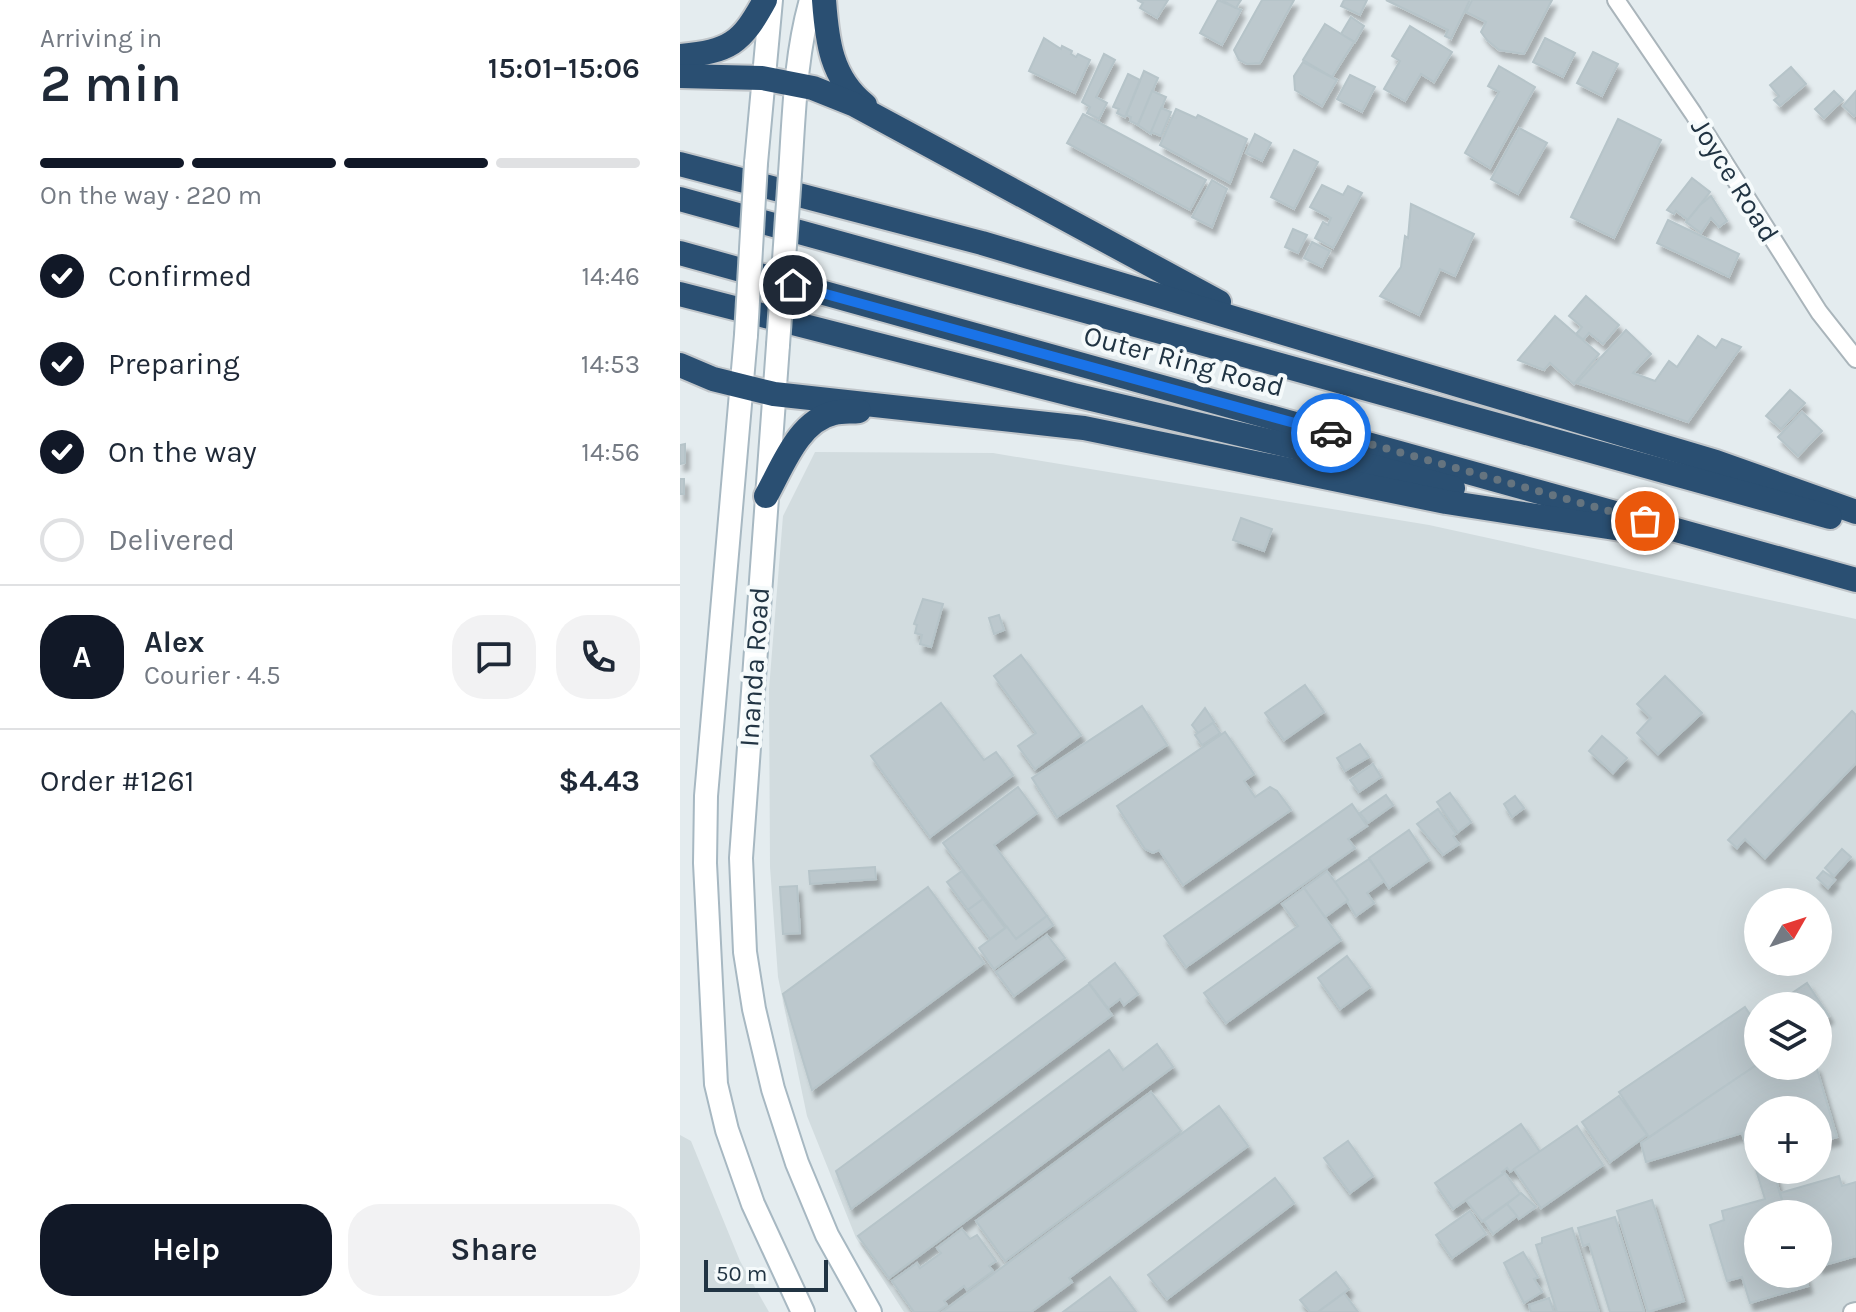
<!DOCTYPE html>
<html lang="en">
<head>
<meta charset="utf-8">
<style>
  :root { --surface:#fff; --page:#f2f2f3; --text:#1f2937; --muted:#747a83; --line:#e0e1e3; --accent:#111827 }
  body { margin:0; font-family:Karla,sans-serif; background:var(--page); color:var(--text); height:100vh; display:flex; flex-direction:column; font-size:30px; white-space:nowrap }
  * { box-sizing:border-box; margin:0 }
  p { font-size:26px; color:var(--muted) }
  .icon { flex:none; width:44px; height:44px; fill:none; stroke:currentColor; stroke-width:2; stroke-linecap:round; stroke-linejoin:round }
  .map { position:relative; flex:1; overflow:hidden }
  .details { display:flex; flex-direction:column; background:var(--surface); width:680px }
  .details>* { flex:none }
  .needle { width:52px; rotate:51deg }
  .buttons { position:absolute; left:1064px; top:888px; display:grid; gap:16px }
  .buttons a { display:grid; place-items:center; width:88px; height:88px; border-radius:50%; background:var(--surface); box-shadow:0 8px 32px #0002; font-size:40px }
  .scale { position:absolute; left:24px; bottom:20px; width:124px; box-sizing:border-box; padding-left:8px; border:4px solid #213443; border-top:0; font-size:22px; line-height:28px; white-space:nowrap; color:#213443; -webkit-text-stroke:6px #f5fafb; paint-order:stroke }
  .pin { position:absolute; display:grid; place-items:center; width:68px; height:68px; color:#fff; margin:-34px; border:4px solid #fff; border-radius:50%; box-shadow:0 2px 8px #0007 }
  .courier { position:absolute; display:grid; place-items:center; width:80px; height:80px; margin:-40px; border:6px solid #1a73e8; border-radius:50%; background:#fff; color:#222; box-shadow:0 2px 10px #0007 }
  .overview em { font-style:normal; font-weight:600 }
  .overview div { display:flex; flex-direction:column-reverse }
  .overview { display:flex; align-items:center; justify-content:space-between; height:136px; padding:0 40px }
  h1 { font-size:52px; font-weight:600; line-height:60px }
  .bar { display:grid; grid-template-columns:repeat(4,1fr); gap:12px 8px; align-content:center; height:96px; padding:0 40px }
  .bar i { height:10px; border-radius:6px; background:var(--line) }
  .bar .active { background:var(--accent) }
  .bar p { grid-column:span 4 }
  .line { display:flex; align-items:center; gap:20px; padding:0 40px; border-top:2px solid var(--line) }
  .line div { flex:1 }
  .round { display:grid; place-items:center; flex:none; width:84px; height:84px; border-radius:32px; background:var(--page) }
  ol { padding:0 40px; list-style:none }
  li { display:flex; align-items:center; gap:24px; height:88px }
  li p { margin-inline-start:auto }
  li .icon { padding:8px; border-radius:50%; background:var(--accent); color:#fff; stroke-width:4 }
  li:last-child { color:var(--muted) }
  li i { width:44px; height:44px; border:4px solid var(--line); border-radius:50% }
  .action { display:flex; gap:16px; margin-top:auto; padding:16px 40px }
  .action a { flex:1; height:92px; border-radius:32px; background:var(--accent); color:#fff; font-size:32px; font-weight:600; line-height:92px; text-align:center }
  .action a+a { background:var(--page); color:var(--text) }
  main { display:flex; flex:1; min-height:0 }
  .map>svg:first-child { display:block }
  .built { fill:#d2dcdf; fill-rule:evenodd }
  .building { fill:#bcc8cd; stroke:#b6c4c9; stroke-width:2; filter:url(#shadow) }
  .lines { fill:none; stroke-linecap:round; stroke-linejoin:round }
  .street-casing { stroke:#aab5bb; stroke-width:20 }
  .secondary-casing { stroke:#a7b8c2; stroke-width:26 }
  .highway-casing { stroke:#c1c6ca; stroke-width:28 }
  .street { stroke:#fff; stroke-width:16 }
  .secondary { stroke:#fff; stroke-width:22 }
  .highway { stroke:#2a4f72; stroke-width:24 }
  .secondary-bridge-casing { stroke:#a7b8c2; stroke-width:26; stroke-linecap:butt }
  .secondary-bridge { stroke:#fff; stroke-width:22 }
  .done { stroke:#65747f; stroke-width:8; stroke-dasharray:0 14.4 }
  .route { stroke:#1a73e8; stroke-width:10 }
  .labels { text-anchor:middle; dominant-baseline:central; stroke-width:8; stroke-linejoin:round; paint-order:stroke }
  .street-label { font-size:28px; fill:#213443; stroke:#f5fafb }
</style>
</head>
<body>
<main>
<section class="details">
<div class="overview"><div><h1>2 min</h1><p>Arriving in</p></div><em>15:01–15:06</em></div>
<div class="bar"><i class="active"></i><i class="active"></i><i class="active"></i><i></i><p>On the way · 220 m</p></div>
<ol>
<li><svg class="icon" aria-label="check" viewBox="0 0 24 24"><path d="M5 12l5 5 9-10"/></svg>Confirmed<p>14:46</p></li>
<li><svg class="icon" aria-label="check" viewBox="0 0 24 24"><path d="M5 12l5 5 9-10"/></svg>Preparing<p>14:53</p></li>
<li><svg class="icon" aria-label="check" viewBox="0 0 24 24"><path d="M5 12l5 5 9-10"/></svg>On the way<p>14:56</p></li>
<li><i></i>Delivered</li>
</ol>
<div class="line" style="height:144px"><b class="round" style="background:var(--accent);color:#fff">A</b><div><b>Alex</b><p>Courier · 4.5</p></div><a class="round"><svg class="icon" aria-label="chat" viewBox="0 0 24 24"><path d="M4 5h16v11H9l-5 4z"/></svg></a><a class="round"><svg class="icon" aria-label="phone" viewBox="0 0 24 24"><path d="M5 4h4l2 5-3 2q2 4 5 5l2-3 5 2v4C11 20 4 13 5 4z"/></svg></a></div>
<div class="line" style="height:104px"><div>Order #1261</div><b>$4.43</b></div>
<div class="action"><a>Help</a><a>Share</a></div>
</section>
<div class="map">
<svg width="1176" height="1312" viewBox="0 0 1176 1312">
  <defs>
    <filter id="shadow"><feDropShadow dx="4" dy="7" stdDeviation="2" flood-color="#0004"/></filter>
  </defs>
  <rect width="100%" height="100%" fill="#e4ecef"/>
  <g class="built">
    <path d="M135 452 313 453 749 525 1176 619V1312H224L176 1238 127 1116 98 977 90 867 89 689 103 516ZM1078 902H1138V962H1078ZM1078 1006H1138V1066H1078ZM1078 1110H1138V1170H1078ZM1078 1214H1138V1274H1078Z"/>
    <polygon points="0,1135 11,1141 60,1261 89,1312 0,1312"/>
  </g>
  <g class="building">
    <polygon points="457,0 488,0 477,18 460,8 463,3"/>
    <polygon points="538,0 561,10 542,45 520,33"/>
    <polygon points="542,0 561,0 556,8"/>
    <polygon points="582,0 614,0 580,63 567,64 559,60 554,50"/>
    <polygon points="664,0 687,0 680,15 661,6"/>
    <polygon points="706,0 790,0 771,39 765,36 768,30"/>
    <polygon points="792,0 872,0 844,54 819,50 807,40 801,32 806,22 786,12"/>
    <polygon points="671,17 684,26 675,42 661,34"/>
    <polygon points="645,24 674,42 652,77 623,60"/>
    <polygon points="730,26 772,52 754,82 741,74 725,101 704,89 720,61 712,56"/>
    <polygon points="364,38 381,49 382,46 392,51 391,54 396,57 398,54 410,60 395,93 349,71"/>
    <polygon points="865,38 895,53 883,77 853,62"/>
    <polygon points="913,52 938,64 922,96 897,83"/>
    <polygon points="424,54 435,60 416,97 427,103 419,119 407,113 410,107 402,102"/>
    <polygon points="623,62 657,80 642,106 615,90 614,76"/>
    <polygon points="819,66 855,87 810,168 785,153 819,92 808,86"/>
    <polygon points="1111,67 1126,84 1100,106 1094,100 1099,96 1090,85"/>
    <polygon points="464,71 478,78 458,125 450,121 451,117 446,115"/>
    <polygon points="448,74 460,80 445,117 437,113 439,109 433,107"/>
    <polygon points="670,75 695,87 682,112 657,99"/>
    <polygon points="472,91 486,97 471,134 458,125"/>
    <polygon points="1154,91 1163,100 1144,118 1135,109"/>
    <polygon points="1176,91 1176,114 1174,116 1163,106"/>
    <polygon points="481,108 491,112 481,136 471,132"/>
    <polygon points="496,109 516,118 518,115 567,139 550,183 480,145"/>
    <polygon points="403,114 526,180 510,210 387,143"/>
    <polygon points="938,119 981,140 934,238 891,217"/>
    <polygon points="839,128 867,143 838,194 811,179"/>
    <polygon points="575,134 591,143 582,161 566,153"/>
    <polygon points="614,150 638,162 614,209 591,197"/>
    <polygon points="1012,178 1030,192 1008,220 996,211 994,214 987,210"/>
    <polygon points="532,180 547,189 532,227 512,217"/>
    <polygon points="642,185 663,195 668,186 682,193 653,248 635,238 643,222 648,225 651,218 630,207"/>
    <polygon points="1031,196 1047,221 1039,227 1031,218 1021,233 1006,222 1020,205"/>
    <polygon points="731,204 794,234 775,276 760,269 739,315 700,296 721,267 725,236 728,238"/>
    <polygon points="988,220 1059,254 1049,277 977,243"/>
    <polygon points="613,229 627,235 618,253 605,247"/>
    <polygon points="632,242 650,251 642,267 624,258"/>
    <polygon points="906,296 939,325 923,344 909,333 903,340 896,334 902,327 889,316"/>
    <polygon points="875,316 919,354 894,384 870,363 864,370 838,360"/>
    <polygon points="946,330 971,354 953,373 975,381 989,361 997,367 1018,336 1036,348 1042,339 1061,347 1008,422 897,383"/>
    <polygon points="1110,390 1125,403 1101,429 1086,416"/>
    <polygon points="1122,412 1142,431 1118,456 1098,437"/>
    <polygon points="5,444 5,463 0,464 0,445"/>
    <rect x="0" y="479" width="4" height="15"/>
    <polygon points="561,518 592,529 584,551 553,540"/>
    <polygon points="243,599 263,604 251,647 240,644 242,635 235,633 237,625 234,624"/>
    <polygon points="319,615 324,630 314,634 309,618"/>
    <polygon points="341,655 401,735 355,769 338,746 356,733 314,676"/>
    <polygon points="985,676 1022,713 978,754 957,733 971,718 957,704"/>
    <polygon points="625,685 644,712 604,740 585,713"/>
    <polygon points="261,703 304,760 316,752 333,775 250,837 191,756"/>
    <polygon points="462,706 487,745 377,817 352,778"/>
    <polygon points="525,708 534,722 518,733 512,725"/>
    <polygon points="1172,711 1176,715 1176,763 1085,858 1065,839 1057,848 1048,840"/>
    <polygon points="533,723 540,733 522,745 515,735"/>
    <polygon points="545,732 574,774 564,781 575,797 590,787 597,791 611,810 503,885 479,850 473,853 465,849 437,806"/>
    <polygon points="922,736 947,758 933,773 909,751"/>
    <polygon points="680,744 689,757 665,771 657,758"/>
    <polygon points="693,764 701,777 679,792 670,780"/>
    <polygon points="338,787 357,813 314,845 367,916 336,939 263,843"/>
    <polygon points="770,793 791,822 778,832 757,802"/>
    <polygon points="706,795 713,805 688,823 680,813"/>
    <polygon points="835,796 844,808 832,817 824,804"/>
    <polygon points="672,804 687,826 668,839 675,848 506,967 484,936"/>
    <polygon points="758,809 776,834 773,836 779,844 763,855 737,824"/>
    <polygon points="729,830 749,860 709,888 689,858"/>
    <polygon points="1162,849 1171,857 1154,876 1145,868"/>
    <polygon points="689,859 704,881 687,893 694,903 676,916 655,882"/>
    <polygon points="195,867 196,879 130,884 129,871"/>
    <polygon points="282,871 303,899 288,910 267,882"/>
    <polygon points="647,871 668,900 645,917 624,888"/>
    <polygon points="1143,871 1155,880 1148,888 1137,878"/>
    <polygon points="117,886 120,933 103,934 100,887"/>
    <polygon points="248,887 304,963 132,1090 103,994"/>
    <polygon points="624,888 661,940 546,1023 524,993 618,926 602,904"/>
    <polygon points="303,899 325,928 310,939 288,910"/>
    <polygon points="367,916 373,925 314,969 299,948 327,927 336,939"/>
    <polygon points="367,935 385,958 334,996 316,972"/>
    <polygon points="667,956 690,987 660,1009 638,978"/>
    <polygon points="435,963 458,994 444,1005 440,999 428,1008 409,983"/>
    <polygon points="1127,983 1149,1016 1138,1023 1138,1006 1093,1006"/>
    <polygon points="409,984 432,1015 171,1209 156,1171"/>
    <polygon points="1065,1007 1073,1019 1078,1016 1078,1064 969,1137 939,1092"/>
    <polygon points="477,1044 493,1067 209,1278 178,1236 429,1050 443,1070"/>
    <polygon points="1078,1064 1136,1066 1157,1137 1138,1143 1138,1110 1078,1110 1078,1142 1066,1146 1062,1133 966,1162 961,1143"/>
    <polygon points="471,1092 501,1131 325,1261 296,1221"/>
    <polygon points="939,1096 967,1135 930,1162 902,1122"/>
    <polygon points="539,1106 568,1146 389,1278 392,1282 351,1312 262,1312"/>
    <polygon points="841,1124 860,1152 830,1172 827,1168 822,1172 823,1174 773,1209 755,1183"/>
    <polygon points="897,1126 923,1165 861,1208 834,1169"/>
    <polygon points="668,1141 693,1176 670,1193 644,1158"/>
    <polygon points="1078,1144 1078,1170 1093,1170 1106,1214 1078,1214 1078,1274 1125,1274 1128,1286 1070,1303 1062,1277 1047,1281 1030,1225 1044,1220 1042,1211 1085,1199 1069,1147"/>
    <polygon points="825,1173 840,1194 802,1221 786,1200"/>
    <polygon points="1159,1176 1162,1186 1176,1182 1176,1256 1138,1267 1138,1214 1107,1214 1100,1193"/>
    <polygon points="595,1178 614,1203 487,1299 468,1275"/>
    <polygon points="841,1193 856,1207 839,1219 827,1204"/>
    <polygon points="972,1200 1004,1301 968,1312 937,1211"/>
    <polygon points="827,1204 837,1216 813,1234 804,1221"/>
    <polygon points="790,1211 806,1234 772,1258 756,1235"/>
    <polygon points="935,1217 964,1312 930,1312 909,1244 903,1246 898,1228"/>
    <polygon points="892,1228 919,1312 877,1312 856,1245 862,1243 862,1238"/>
    <polygon points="282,1229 290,1239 297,1235 316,1261 309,1266 313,1271 287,1290 284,1286 264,1301 267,1305 257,1312 234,1312 212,1281 237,1263 240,1268 261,1253 257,1248"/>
    <polygon points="843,1252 858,1277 854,1279 862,1292 844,1303 824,1263"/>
    <polygon points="656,1272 669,1289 638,1312 630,1312 620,1300"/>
    <polygon points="430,1277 456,1312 383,1312"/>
    <polygon points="664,1293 678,1312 638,1312"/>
    <polygon points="869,1298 874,1312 851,1312 849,1305"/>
  </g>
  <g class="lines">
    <g class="street-casing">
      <g id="street">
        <polyline points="936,0 1013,113 1139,312 1176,359"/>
        <polyline points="1172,1312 1176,1311"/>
      </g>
    </g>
    <g class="secondary-casing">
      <g id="secondary">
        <polyline points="76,163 91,0"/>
        <path d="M110 174C114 116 115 56 131 0"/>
        <polyline points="66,335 26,796 25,863 36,1084 47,1130 73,1204 123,1312"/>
        <polyline points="98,345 61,858 65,952 74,1009 93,1089 117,1163 147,1235 190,1312"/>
      </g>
    </g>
    <g class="highway-casing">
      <g id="highway">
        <path d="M144 0C147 41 151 78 185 105"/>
        <path d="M0 56C50 51 61 44 85 0"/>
        <polyline points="0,76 82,78 133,88 173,104 539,302"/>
        <polyline points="0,164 302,243 1036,462 1176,512"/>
        <polyline points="0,199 1150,517"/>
        <polyline points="0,253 1176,580"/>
        <polyline points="0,294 394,395 661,458 773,488"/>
        <polyline points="0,365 33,379 94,394 404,428 766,502 941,529"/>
        <path d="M86 496C102 468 118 421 154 413 162 411 171 412 179 411"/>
      </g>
    </g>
    <use href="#street" class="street"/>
    <use href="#secondary" class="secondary"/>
    <use href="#highway" class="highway"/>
    <g class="secondary-bridge-casing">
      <g id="secondary-bridge">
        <polyline points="66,335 76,163"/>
        <polyline points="98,345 110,174"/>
      </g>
    </g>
    <use href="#secondary-bridge" class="secondary-bridge"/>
  </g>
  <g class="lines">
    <polyline class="done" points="651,433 965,521"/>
    <polyline class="route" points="113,285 651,433"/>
  </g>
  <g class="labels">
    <g class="street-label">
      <text transform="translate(1055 180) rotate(58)">Joyce Road</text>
      <text transform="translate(504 361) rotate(15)">Outer Ring Road</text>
      <text transform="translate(74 667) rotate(-86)">Inanda Road</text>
    </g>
  </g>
</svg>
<div class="buttons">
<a><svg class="needle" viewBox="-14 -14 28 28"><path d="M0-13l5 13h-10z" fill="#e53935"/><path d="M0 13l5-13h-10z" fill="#747a83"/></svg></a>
<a><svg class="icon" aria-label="layers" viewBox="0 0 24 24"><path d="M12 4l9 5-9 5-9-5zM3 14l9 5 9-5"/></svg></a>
<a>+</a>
<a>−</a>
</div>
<div class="scale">50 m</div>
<div class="pin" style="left:965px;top:521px;background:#ea580c"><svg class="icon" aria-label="bag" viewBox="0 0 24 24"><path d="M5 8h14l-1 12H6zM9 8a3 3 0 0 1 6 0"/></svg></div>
<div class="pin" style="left:113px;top:285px;background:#1f2937"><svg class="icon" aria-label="home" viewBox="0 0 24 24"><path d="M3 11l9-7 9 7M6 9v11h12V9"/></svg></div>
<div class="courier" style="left:651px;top:433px"><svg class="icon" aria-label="car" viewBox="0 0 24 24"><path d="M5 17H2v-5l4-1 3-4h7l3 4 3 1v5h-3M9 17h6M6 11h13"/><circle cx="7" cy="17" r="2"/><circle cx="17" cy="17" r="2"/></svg></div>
</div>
</main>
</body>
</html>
